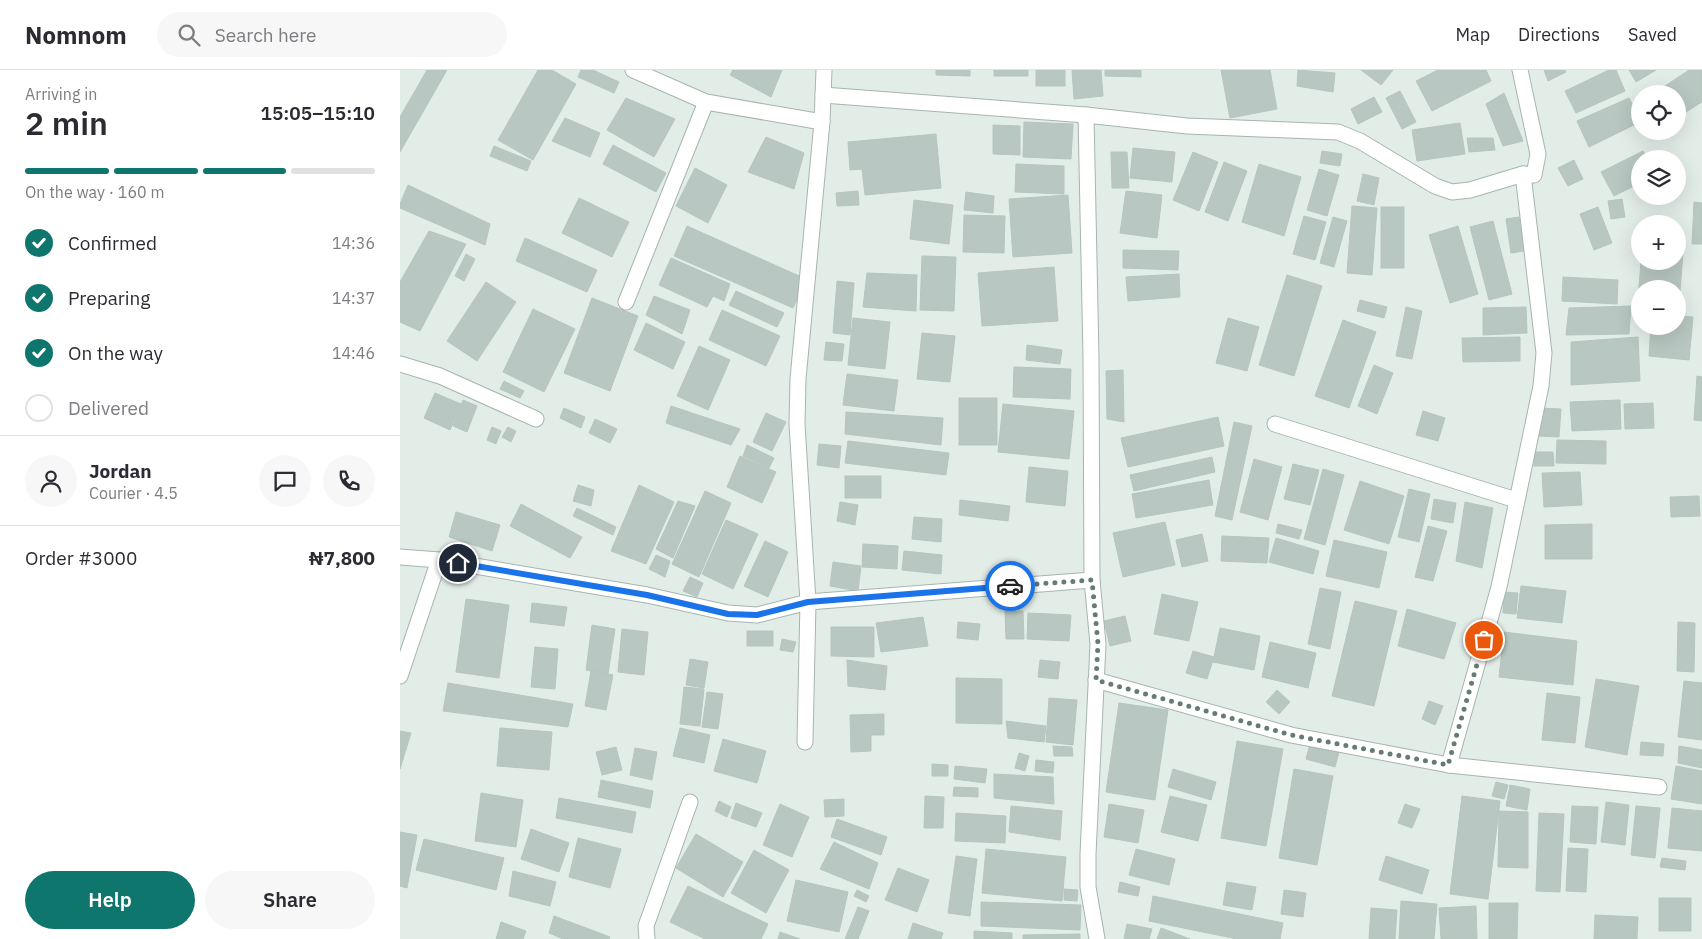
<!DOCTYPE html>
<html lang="en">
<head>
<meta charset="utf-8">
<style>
  :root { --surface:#fff; --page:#f7f7f7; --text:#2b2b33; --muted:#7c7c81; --line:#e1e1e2; --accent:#0f766e }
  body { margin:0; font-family:"IBM Plex Sans",sans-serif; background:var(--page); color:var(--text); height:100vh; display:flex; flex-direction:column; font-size:19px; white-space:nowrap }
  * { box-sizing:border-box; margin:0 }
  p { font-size:16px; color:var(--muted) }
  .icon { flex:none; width:28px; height:28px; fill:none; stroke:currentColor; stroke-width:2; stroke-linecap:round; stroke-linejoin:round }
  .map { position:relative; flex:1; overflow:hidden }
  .side { display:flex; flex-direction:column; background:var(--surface); width:400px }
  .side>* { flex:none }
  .fabs { position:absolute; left:1231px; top:15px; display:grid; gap:10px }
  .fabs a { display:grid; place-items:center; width:55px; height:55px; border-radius:50%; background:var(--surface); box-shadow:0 5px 20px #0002; font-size:25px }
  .pin { position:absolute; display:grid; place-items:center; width:42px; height:42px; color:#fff; margin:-21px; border:2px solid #fff; border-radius:50%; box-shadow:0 1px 5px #0007 }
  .courier { position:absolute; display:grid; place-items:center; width:50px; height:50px; margin:-25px; border:4px solid #1a73e8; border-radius:50%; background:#fff; color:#222; box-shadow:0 1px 6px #0007 }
  .head em { font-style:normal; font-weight:600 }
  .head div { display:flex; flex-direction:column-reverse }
  .head { display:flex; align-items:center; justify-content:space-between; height:85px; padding:0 25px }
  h1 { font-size:32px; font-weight:600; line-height:38px }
  .bar { display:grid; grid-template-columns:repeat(4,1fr); gap:8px 5px; align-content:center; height:60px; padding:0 25px }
  .bar i { height:6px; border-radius:4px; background:var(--line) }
  .bar .on { background:var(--accent) }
  .bar p { grid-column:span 4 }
  .line { display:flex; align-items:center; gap:12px; padding:0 25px; border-top:1px solid var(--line) }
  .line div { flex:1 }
  .round { display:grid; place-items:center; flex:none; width:52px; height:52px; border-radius:26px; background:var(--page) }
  ol { padding:0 25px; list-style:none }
  li { display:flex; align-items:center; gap:15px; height:55px }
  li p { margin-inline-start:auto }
  li .icon { padding:5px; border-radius:50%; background:var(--accent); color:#fff; stroke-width:4 }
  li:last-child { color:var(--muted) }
  li i { width:28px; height:28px; border:2px solid var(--line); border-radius:50% }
  .cta { display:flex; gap:10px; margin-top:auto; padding:10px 25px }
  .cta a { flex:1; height:58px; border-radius:30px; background:var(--accent); color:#fff; font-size:20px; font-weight:600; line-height:58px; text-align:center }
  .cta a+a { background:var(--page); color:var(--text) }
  header { display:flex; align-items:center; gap:30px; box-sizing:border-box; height:70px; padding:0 25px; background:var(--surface); border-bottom:1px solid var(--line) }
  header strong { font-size:24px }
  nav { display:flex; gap:28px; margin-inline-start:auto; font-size:18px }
  .search { width:350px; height:45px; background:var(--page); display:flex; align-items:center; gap:12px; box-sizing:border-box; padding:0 18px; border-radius:28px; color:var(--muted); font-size:19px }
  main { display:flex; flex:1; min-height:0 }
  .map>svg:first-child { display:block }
  .building { fill:#b8c7c1; stroke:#b5c6bf }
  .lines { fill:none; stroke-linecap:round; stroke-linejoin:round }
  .street-casing { stroke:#a6b5af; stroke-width:17 }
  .street { stroke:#fff; stroke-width:15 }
  .done { stroke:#667b74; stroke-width:5; stroke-dasharray:0 9 }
  .route { stroke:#1a73e8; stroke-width:6 }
</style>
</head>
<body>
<header>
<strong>Nomnom</strong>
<div class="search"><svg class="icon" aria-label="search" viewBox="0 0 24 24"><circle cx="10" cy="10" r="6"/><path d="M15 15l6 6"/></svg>Search here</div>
<nav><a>Map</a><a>Directions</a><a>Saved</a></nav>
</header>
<main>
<section class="side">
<div class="head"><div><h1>2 min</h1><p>Arriving in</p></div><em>15:05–15:10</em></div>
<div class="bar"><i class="on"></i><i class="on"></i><i class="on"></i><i></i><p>On the way · 160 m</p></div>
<ol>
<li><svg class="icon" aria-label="check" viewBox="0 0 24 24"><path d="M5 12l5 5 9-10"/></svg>Confirmed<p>14:36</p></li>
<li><svg class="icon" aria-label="check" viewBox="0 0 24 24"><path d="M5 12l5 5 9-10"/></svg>Preparing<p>14:37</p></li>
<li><svg class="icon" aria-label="check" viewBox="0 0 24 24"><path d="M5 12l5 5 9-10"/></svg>On the way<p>14:46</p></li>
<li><i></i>Delivered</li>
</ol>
<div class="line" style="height:90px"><a class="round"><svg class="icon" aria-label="person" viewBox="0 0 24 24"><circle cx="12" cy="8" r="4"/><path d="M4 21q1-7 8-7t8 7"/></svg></a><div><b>Jordan</b><p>Courier · 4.5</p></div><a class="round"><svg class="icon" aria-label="chat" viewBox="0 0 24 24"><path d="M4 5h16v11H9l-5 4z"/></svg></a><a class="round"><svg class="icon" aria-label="phone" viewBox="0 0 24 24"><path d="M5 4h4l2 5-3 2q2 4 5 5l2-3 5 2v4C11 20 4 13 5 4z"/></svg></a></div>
<div class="line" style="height:65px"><div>Order #3000</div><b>₦7,800</b></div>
<div class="cta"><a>Help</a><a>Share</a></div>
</section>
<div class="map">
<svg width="1302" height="869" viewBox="0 0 1302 869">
  <rect width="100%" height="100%" fill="#e3ede8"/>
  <g class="building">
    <polygon points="27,0 47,0 0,82 0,47"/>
    <polygon points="138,0 152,0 176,14 133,90 98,70"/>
    <polygon points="181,0 193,0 219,12 214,23 178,7"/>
    <polygon points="333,0 382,0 371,27 330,5"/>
    <polygon points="536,0 570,0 570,6 536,5"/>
    <rect x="594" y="0" width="34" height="6"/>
    <rect x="636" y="0" width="29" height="16"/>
    <polygon points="672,0 701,0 703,26 674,29"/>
    <polygon points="705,0 741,0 741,7 705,6"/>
    <polygon points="821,0 870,0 877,39 830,48"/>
    <polygon points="898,0 935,3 933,22 897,16"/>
    <polygon points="961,0 993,0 981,15"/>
    <polygon points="1038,0 1086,0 1091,11 1032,41 1016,11"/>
    <polygon points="1144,0 1165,0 1166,2 1148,11"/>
    <polygon points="1209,0 1216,0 1225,21 1176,43 1165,21"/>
    <polygon points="1229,0 1256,0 1236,12"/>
    <polygon points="1289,0 1302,0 1302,32 1278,47 1278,24 1253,24"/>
    <polygon points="1000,21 1016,52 1002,59 986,28"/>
    <polygon points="1104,23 1123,71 1103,76 1086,34"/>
    <polygon points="974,27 982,42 958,54 951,39"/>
    <polygon points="226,28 275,49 254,87 207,60"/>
    <polygon points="1229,28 1240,48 1240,52 1189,77 1177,51"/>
    <polygon points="165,48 200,63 190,87 152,71"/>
    <polygon points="624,52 673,54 671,89 623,87"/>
    <polygon points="1060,53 1065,84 1017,91 1012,60"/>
    <polygon points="593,55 620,56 620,85 593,84"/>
    <polygon points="536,64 541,118 465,125 462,99 450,100 448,72"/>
    <polygon points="366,67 404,83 394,119 348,102"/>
    <polygon points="1067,68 1093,68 1095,80 1069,82"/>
    <polygon points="213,75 266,103 256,122 203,94"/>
    <polygon points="94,76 131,91 127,101 90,86"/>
    <polygon points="733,78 775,82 772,112 730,108"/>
    <polygon points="922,81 942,84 940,96 920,93"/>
    <polygon points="1243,81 1247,89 1240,89 1240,113 1214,126 1201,102"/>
    <polygon points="711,82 727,82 729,118 712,118"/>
    <polygon points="793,82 818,92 799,141 773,130"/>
    <polygon points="1174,90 1183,109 1168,116 1158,98"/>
    <polygon points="824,92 847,101 828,151 805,142"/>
    <polygon points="616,94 664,96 664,124 615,122"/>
    <polygon points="859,94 901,107 884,166 842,152"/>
    <polygon points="295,98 327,115 308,153 276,136"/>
    <polygon points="919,99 939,105 927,146 907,140"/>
    <polygon points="963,104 979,108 974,135 957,131"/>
    <polygon points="8,115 90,154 85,175 0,138 0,134"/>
    <polygon points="458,121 459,135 437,136 436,123"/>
    <polygon points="726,121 762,125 757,168 720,163"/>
    <polygon points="566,122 594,126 593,143 564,140"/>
    <polygon points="668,125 672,183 613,187 609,129"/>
    <polygon points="179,128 229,152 212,187 162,163"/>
    <polygon points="1222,129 1225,147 1211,149 1208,131"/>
    <polygon points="514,130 553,135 549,174 510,169"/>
    <polygon points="1294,132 1302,133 1302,174 1292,174"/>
    <polygon points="952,136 977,138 972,205 947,203"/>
    <rect x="981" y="137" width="23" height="61"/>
    <polygon points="1198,137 1212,173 1194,180 1180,144"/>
    <polygon points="564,145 605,146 604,183 563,182"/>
    <polygon points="904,146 926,152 915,190 893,184"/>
    <polygon points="933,147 947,151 934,197 920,193"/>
    <polygon points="1119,147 1124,181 1111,183 1106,149"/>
    <polygon points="1093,151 1112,224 1089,230 1070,157"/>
    <polygon points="287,156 406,209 393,238 274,186"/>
    <polygon points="1058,156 1078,224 1050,233 1029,165"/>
    <polygon points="29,161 66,174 20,261 0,252 0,212"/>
    <polygon points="125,168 197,200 187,222 116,191"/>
    <polygon points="723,180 779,181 778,200 723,198"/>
    <polygon points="1278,183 1283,183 1279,234 1278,233 1278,219 1240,219 1240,230 1238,230 1241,191 1278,191"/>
    <polygon points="66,184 75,189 64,211 55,206"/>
    <polygon points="522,186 556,187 554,241 520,240"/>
    <polygon points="271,188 330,214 324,231 313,226 307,237 259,215"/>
    <polygon points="654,197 658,251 582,256 578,203"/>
    <polygon points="467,203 517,205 516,241 463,237"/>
    <polygon points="779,204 780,227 728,231 726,207"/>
    <polygon points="887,205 922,216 894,306 859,295"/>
    <polygon points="1163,207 1218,210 1217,234 1162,231"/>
    <polygon points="437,211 454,213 450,265 433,263"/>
    <polygon points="86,212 116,232 77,291 47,271"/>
    <polygon points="336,221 384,243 377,257 329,235"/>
    <polygon points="254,226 290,240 282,264 246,245"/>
    <polygon points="192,228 238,246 210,321 164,303"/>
    <polygon points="960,230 987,237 984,248 957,241"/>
    <polygon points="1231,236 1229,264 1166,265 1169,238"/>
    <polygon points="1006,237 1022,241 1012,289 996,286"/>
    <polygon points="1126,237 1127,263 1083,265 1083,238"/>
    <polygon points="133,239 175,259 144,322 103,302"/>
    <polygon points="322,240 380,266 366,296 309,270"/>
    <polygon points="1278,246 1293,247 1289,290 1249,286 1251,256 1278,256"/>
    <polygon points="453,248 490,252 485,299 448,295"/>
    <polygon points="828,248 859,257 847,301 816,293"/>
    <polygon points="943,250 976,262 949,338 915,326"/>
    <polygon points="246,253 285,272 273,299 234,280"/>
    <polygon points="522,263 555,266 550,312 517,309"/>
    <polygon points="1120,267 1120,291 1063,292 1062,268"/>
    <polygon points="1238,267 1240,311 1171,315 1171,272"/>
    <polygon points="426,272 444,274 442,291 424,290"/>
    <polygon points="627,275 662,280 660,294 626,290"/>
    <polygon points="299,276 330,290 308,340 277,326"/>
    <polygon points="974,295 993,303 977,344 958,336"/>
    <polygon points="614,297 671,299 670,329 613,327"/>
    <polygon points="723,300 724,352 707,349 706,301"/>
    <polygon points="447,304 498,310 494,341 443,335"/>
    <polygon points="1297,306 1302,307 1302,351 1294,350"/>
    <polygon points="104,311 124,321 120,328 100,319"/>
    <polygon points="35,323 61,334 50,360 24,348"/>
    <rect x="559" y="328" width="38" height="47"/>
    <polygon points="63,330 77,336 67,362 53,356"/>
    <polygon points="1220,330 1221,359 1172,361 1170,332"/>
    <polygon points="1253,333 1254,358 1225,359 1224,334"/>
    <polygon points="603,334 674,341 669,389 598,382"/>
    <polygon points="271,336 340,359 331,375 266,353"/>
    <polygon points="164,338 185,347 181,358 160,348"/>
    <polygon points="1139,338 1161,339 1159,367 1138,366"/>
    <polygon points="1023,341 1045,348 1038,371 1016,365"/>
    <polygon points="446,342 543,348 541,375 445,364"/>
    <polygon points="366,343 386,352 372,381 353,372"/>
    <polygon points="818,347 824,376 728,397 721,368"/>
    <polygon points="195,349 217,359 210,373 189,363"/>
    <polygon points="834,352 852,356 832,450 815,446"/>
    <polygon points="92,357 101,361 96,374 87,370"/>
    <polygon points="108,357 116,361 111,372 102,367"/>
    <polygon points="1157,370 1206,371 1206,394 1156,393"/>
    <polygon points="448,371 549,383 546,405 445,393"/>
    <polygon points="419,374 441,376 439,398 417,395"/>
    <polygon points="347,375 374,388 369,398 343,386"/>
    <polygon points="1134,382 1153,382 1154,396 1134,396"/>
    <polygon points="340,386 376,402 362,433 327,417"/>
    <polygon points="812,387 815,402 734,421 730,405"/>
    <polygon points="854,389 882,397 868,450 840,442"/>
    <polygon points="893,394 919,400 910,435 884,429"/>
    <polygon points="629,397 668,401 665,436 626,432"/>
    <polygon points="923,399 944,405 925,475 904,469"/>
    <polygon points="1180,402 1182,435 1144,437 1142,403"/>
    <rect x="445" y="406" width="36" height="22"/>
    <polygon points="809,410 813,435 736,448 732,424"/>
    <polygon points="960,411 1004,426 989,474 944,460"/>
    <polygon points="178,415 194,420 191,436 173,431"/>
    <polygon points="239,415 274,432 246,494 211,481"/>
    <polygon points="1009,419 1030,424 1019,472 998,467"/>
    <polygon points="305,421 331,433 299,507 272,494"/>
    <polygon points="1299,426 1300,446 1271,447 1270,427"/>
    <polygon points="1034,429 1056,433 1053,453 1031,449"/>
    <polygon points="560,430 610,436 608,451 559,445"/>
    <polygon points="278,431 295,436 273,488 256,479"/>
    <polygon points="440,432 458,435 455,455 437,451"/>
    <polygon points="1065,432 1093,438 1082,498 1056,491"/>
    <polygon points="121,434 182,467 170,488 110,456"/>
    <polygon points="177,438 216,457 213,465 173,446"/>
    <polygon points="56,442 100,455 92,481 49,467"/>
    <polygon points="514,447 542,449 541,472 512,469"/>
    <polygon points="326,450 358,464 333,519 302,504"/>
    <polygon points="765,452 775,495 723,507 713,463"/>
    <polygon points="878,454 902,460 899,469 876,463"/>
    <polygon points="1192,454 1192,489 1145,489 1145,455"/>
    <polygon points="1028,456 1047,461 1033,511 1015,507"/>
    <polygon points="802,464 808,491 782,497 776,470"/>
    <polygon points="822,466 869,468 867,493 821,491"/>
    <polygon points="876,468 919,481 913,504 869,492"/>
    <polygon points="934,470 987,482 979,518 926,506"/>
    <polygon points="365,471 388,482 368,527 344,516"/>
    <polygon points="463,474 498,476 497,499 462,497"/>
    <polygon points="504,481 542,485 541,504 502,500"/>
    <polygon points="256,485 270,491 265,507 249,499"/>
    <polygon points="433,492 461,496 458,521 430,516"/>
    <polygon points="290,507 303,513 297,527 283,521"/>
    <polygon points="1121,516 1166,521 1162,553 1117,548"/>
    <polygon points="920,518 941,522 930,579 908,574"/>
    <polygon points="1104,522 1118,523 1116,544 1103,543"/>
    <polygon points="762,524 798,532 789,571 754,564"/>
    <polygon points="66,529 109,535 99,608 56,602"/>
    <polygon points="955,531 997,541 974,636 932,626"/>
    <polygon points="132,533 167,537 164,556 130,552"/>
    <polygon points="1007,539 1056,553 1044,589 998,576"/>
    <polygon points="605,541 623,541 624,569 606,569"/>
    <polygon points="628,543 671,545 669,571 627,569"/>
    <polygon points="725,546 731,571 710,576 704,551"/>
    <polygon points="523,547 528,576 481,582 476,553"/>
    <polygon points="558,552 580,554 578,570 557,568"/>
    <polygon points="1278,552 1295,553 1294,602 1277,601"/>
    <polygon points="192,555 215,559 208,604 186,600"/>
    <polygon points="431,557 474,557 474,587 431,586"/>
    <polygon points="820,558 860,566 854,600 813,592"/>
    <polygon points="222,559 248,562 244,605 218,602"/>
    <rect x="347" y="561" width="26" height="15"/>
    <polygon points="1104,562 1177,571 1173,615 1099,607"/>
    <polygon points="382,569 396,572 393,582 380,580"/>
    <polygon points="870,572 916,583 908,618 862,607"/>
    <polygon points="135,577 158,579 155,619 131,617"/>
    <polygon points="793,581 814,587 807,609 786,603"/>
    <polygon points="290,589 308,592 304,618 286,615"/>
    <polygon points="447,590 487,596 485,620 448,616"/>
    <polygon points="640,590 660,592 658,609 638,607"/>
    <polygon points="191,601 213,605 206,640 185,636"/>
    <polygon points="556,608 602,609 602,654 556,653"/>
    <polygon points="1196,609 1239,616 1227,685 1185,677"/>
    <polygon points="1284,611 1302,613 1302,670 1278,667"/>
    <polygon points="48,613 173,634 168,657 43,641"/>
    <polygon points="284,617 304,619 300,656 280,654"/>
    <polygon points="877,620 890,632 879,644 866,632"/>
    <polygon points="307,622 323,624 318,659 302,657"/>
    <polygon points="1147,623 1180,627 1175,673 1142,670"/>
    <polygon points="649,628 677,630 673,675 646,672"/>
    <polygon points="1029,631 1043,636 1035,655 1022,649"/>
    <polygon points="719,633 768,640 755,730 706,722"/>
    <polygon points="484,644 484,665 471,665 471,681 451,682 450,645"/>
    <polygon points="606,651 646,656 644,672 608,668"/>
    <polygon points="100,658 152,662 149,700 97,696"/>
    <polygon points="280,658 310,665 304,693 273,686"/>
    <polygon points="0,661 11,663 0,699"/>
    <polygon points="323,669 366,681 357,713 314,701"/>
    <polygon points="837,671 883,679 866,776 821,768"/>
    <polygon points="1241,672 1264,674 1263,686 1240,685"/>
    <polygon points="910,674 939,682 935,697 906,689"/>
    <polygon points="653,676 672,677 673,686 654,686"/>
    <polygon points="1279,676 1302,680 1302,698 1278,693"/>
    <polygon points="216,677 222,700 202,705 196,682"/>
    <polygon points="235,678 257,682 252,710 230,705"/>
    <polygon points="619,683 629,686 625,701 615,698"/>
    <polygon points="636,690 654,692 653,703 635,701"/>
    <polygon points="532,694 548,695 548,706 532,706"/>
    <polygon points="555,696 587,699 585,713 554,709"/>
    <polygon points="1276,696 1302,701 1302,734 1271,729"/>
    <polygon points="773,699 816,712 811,730 768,717"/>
    <polygon points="894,699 933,706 917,795 879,788"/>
    <polygon points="594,704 653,707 654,734 594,728"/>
    <polygon points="201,710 253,721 250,738 198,727"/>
    <polygon points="1096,712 1108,715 1104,729 1092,726"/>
    <polygon points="1110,715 1130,719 1127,740 1106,736"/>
    <polygon points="554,717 578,718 578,727 553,726"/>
    <polygon points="81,723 123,730 116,777 75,771"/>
    <polygon points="525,726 544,727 543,758 524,758"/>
    <polygon points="770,726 807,735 798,771 761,762"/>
    <polygon points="1062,726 1100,731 1088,829 1050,824"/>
    <polygon points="159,728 236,742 232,763 156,748"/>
    <polygon points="444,729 444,746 425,747 424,730"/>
    <polygon points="319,731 331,737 327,747 315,741"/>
    <polygon points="1206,732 1229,735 1225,775 1201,772"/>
    <polygon points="336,733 362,743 356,757 331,748"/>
    <polygon points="380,734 409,747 392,787 363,775"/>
    <polygon points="709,734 744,740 738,773 704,767"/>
    <polygon points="1005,734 1020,739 1012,758 998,753"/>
    <polygon points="611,736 662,741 660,770 609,762"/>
    <polygon points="1172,736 1198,737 1196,774 1170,772"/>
    <polygon points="1236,736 1260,738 1255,788 1231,785"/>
    <polygon points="1272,738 1302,741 1302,781 1268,778"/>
    <polygon points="1099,741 1128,742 1128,798 1098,797"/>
    <polygon points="556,743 606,746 605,773 555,771"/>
    <polygon points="1139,743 1164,744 1160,822 1136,821"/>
    <polygon points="437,749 487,767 481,785 431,767"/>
    <polygon points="131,759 169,773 159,802 121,789"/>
    <polygon points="0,762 17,765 7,818 0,816"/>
    <polygon points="296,764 343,792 323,827 276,798"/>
    <polygon points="178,768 221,779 210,818 169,807"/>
    <polygon points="24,769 104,788 96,820 16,800"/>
    <polygon points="434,772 478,793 469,819 420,799"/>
    <polygon points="1168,778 1188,779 1186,822 1166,821"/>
    <polygon points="586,779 666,787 662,831 582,823"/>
    <polygon points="736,779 775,789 769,815 729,805"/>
    <polygon points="354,780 389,800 366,843 331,823"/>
    <polygon points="556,786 577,789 570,846 548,843"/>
    <polygon points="986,786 1029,800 1022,824 979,810"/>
    <polygon points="1262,788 1286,791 1285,800 1260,797"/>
    <polygon points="498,798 529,810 517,842 485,830"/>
    <polygon points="113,801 156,812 150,836 109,826"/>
    <polygon points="396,810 448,822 439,862 387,851"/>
    <polygon points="720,812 740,817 738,826 718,822"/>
    <polygon points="827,812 856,817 852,840 823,835"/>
    <polygon points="288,816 368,854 361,869 305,869 270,852"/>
    <polygon points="664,819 678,820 677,831 664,830"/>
    <polygon points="457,820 469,826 466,832 454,826"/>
    <polygon points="884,820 906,823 903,847 881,844"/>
    <polygon points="753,826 883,853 880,869 837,869 749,851"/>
    <rect x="1259" y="828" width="32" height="33"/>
    <polygon points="1001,831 1037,834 1034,869 999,869"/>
    <polygon points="581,832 681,835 680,860 581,856"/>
    <polygon points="1089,833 1118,833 1117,869 1089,869"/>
    <polygon points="1076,836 1077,869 1041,869 1039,838"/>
    <polygon points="458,837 469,841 458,869 445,869"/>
    <polygon points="971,838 997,840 995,869 969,869"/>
    <polygon points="1195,845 1238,847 1237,869 1194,869"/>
    <polygon points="154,846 210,867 209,869 163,869 149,863"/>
    <polygon points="101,852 126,861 123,869 96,869"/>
    <polygon points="513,853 543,863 541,869 508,869"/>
    <polygon points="727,854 752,859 749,869 724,869"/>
    <polygon points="761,858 790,869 757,869"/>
    <polygon points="574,861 612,863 612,869 574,869"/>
    <polygon points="380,862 400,869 378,869"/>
    <polygon points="680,864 680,869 623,869 623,865"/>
  </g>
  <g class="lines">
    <g class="street-casing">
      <g id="street">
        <polyline points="233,0 306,32 422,52"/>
        <polyline points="423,25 686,45 787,56 938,62 960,71 1035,116 1052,122 1070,120 1123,104"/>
        <polyline points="686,45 691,288 692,510 698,574 688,784 688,817 697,869"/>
        <polyline points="226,232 306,32"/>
        <polyline points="0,294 40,306 136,349"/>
        <polyline points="875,354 1116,430"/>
        <polyline points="0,487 39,490 247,525 328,543 357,545 408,532 692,510"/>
        <polyline points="0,606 39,490"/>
        <polyline points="696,610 891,665 1049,695 1259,717"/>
        <polyline points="405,672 408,532 397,354 398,309 422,52 424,0"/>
        <polyline points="1049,695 1099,517 1141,316 1144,283 1123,104 1134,105 1138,84 1120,0"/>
        <polyline points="247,869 246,856 290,732"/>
      </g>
    </g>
    <use href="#street" class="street"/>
  </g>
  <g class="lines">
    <polyline class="done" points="610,516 692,510 698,574 696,610 891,665 1048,695 1084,570"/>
    <polyline class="route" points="58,493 247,525 328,544 357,545 408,532 610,516"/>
  </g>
</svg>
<div class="fabs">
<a><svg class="icon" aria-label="locate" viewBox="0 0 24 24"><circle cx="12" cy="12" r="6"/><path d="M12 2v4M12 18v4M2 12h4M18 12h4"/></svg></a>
<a><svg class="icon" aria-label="layers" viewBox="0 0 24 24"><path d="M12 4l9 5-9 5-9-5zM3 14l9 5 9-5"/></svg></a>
<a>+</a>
<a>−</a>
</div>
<div class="pin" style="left:1084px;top:570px;background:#ea580c"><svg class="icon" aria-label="bag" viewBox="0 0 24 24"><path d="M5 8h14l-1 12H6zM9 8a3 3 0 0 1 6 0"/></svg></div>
<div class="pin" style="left:58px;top:493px;background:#1f2937"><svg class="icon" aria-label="home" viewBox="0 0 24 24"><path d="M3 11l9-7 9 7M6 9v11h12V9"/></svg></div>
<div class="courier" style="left:610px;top:516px"><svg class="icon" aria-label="car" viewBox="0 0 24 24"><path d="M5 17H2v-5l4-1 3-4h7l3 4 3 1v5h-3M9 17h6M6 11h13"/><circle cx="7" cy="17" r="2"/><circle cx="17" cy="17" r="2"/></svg></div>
</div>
</main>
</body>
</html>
